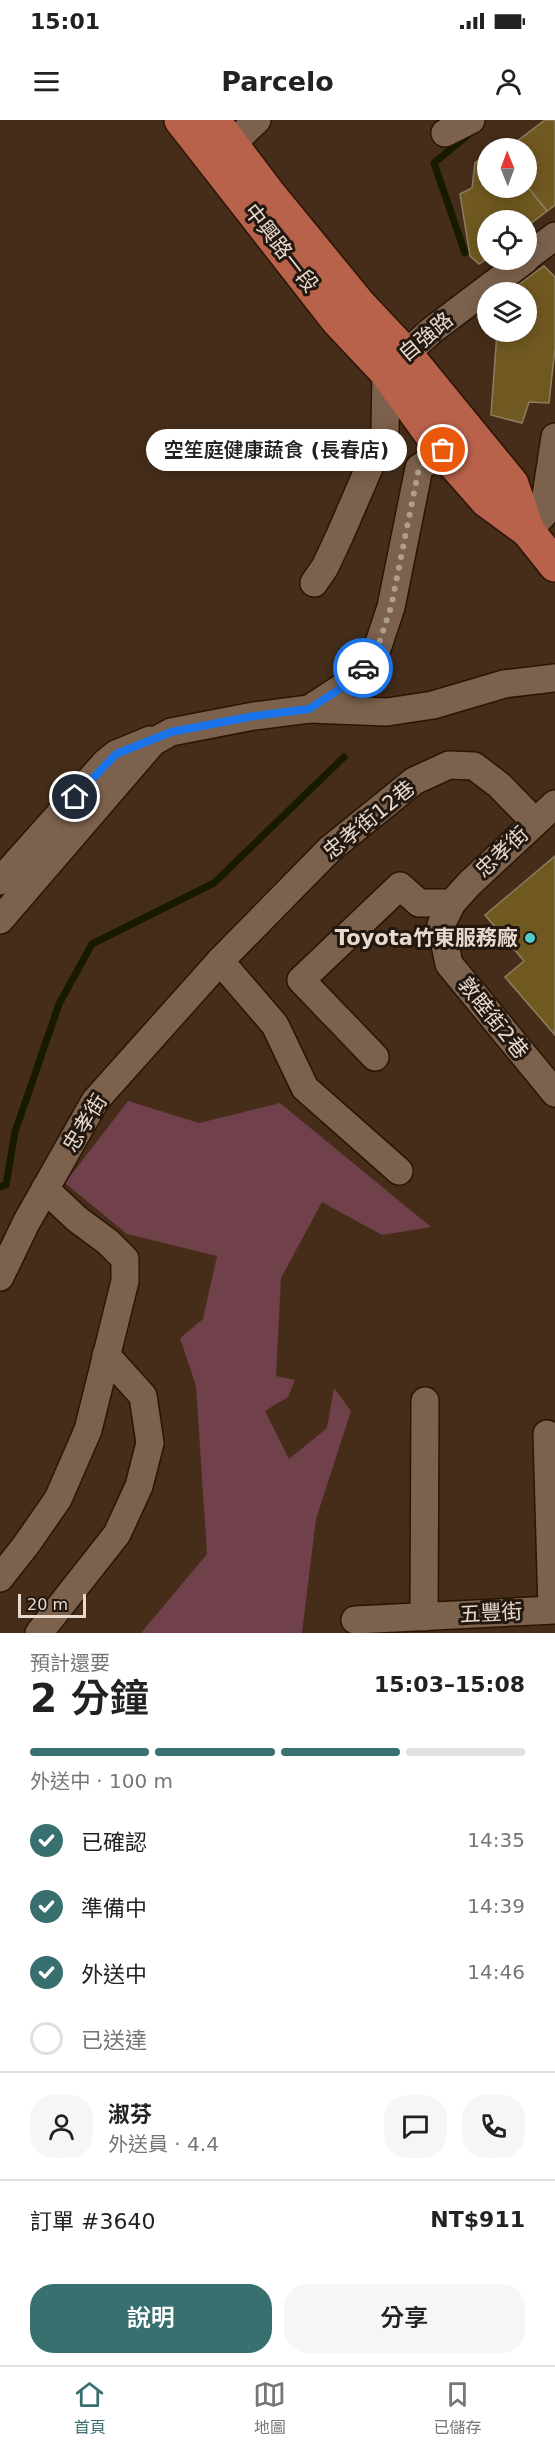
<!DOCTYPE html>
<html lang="zh-TW">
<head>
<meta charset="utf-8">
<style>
  :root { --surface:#fff; --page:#f6f6f6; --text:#222; --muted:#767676; --line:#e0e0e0; --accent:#386f6f }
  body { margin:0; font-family:"DejaVu Sans","Noto Sans TC",sans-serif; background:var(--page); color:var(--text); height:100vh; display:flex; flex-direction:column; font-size:22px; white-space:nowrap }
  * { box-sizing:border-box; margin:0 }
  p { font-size:20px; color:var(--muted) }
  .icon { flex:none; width:33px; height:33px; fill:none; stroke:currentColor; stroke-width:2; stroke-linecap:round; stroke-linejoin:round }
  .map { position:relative; height:1513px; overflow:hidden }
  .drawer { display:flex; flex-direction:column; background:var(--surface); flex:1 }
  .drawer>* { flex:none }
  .needle { width:39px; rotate:359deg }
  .controls { position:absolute; left:477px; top:18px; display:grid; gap:12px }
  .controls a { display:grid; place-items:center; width:60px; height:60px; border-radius:50%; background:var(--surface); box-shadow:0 3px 15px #0003; font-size:30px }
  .scale { position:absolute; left:18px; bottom:15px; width:68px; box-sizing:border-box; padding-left:6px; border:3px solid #e8d9cd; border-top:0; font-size:16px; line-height:21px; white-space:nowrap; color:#e8d9cd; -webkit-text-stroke:4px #231810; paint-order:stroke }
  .pin { position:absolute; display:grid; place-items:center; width:51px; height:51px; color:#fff; margin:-26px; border:3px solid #fff; border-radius:50%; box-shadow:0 2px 6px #0007 }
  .courier { position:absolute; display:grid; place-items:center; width:60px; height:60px; margin:-30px; border:4px solid #1a73e8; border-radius:50%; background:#fff; color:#222; box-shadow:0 2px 8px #0007 }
  .bubble { position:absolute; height:42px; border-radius:21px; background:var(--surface); box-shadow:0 3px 15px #0003; font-size:20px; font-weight:600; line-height:42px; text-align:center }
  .headline em { font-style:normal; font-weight:600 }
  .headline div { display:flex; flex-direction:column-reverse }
  .headline { display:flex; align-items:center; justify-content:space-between; height:102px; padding:0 30px }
  h1 { font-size:39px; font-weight:600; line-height:45px }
  .bar { display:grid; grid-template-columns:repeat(4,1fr); gap:9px 6px; align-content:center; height:72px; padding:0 30px }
  .bar i { height:8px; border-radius:4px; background:var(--line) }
  .bar .selected { background:var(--accent) }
  .bar p { grid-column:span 4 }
  .line { display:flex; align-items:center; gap:15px; padding:0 30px; border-top:2px solid var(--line) }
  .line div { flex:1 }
  .round { display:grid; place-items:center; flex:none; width:63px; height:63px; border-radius:24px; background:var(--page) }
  ol { padding:0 30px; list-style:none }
  li { display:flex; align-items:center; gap:18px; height:66px }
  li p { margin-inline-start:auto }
  li .icon { padding:6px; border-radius:50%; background:var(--accent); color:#fff; stroke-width:4 }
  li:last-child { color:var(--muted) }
  li i { width:33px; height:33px; border:3px solid var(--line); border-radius:50% }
  .primary-button { display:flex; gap:12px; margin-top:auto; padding:12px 30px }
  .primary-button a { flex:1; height:69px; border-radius:24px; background:var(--accent); color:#fff; font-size:24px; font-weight:600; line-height:69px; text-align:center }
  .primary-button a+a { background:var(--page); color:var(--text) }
  .status { display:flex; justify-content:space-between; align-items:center; height:42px; padding:0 30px; background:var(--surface); direction:ltr }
  .status svg { height:16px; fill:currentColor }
  header { display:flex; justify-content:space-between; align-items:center; height:78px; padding:0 30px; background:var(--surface); font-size:27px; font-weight:600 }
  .tabs { display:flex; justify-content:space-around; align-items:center; height:84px; border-top:2px solid var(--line); background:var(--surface); font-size:16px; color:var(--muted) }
  .tabs a { display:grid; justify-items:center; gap:3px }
  .tabs .selected { color:var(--accent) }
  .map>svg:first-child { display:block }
  .green { fill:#70414b }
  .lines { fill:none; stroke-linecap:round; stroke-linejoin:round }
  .stream { stroke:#181a00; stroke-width:7 }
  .building { fill:#705920; stroke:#8c7e60; stroke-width:1.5 }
  .minor-casing { stroke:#2a1503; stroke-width:30 }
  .major-casing { stroke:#2a1503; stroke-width:36 }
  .minor { stroke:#7c624d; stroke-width:27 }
  .major { stroke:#b8614b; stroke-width:33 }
  .done { stroke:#af9d8e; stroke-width:6; stroke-dasharray:0 10.8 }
  .route { stroke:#1a73e8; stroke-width:8 }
  .poi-dot { fill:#52cdcd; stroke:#231810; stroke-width:2 }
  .labels { text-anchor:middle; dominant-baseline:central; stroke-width:6; stroke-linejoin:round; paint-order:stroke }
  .street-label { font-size:21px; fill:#e8d9cd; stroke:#231810 }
  .poi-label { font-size:21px; font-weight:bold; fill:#e8d9cd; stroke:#231810; text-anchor:end }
</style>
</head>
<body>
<div class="status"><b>15:01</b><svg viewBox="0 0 49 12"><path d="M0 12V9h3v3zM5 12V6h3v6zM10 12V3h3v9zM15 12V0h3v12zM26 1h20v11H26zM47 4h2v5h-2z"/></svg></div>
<header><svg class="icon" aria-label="menu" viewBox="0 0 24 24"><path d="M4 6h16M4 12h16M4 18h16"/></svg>Parcelo<svg class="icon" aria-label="person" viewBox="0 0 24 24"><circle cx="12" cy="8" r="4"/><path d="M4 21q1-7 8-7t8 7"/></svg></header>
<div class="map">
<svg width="555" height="1513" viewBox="0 0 555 1513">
  <rect width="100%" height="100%" fill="#452d1a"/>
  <polygon class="green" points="128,981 199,1003 280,983 431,1107 382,1115 322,1082 281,1158 276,1256 295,1260 288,1277 265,1291 289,1339 327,1308 334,1268 351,1291 316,1399 302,1513 141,1513 207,1434 196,1266 180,1218 203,1199 217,1136 127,1114 65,1063"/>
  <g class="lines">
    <g class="stream">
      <polyline points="465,133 434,43 468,15"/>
      <polyline points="0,1067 6,1065 15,1012 59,884 92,824 214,763 344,637"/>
    </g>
  </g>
  <g class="building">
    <polygon points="545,0 555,0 555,85 547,91 526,65 526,28 508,28"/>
    <polygon points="488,33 488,68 526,68 526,65 547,91 526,107 526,100 488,100 488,138 479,144 470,136 460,74 472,68 475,43"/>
    <polygon points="544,146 555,157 555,228 549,283 529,282 522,303 491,295 497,212 526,212 526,172 508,172"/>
    <polygon points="555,736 555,915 505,857 524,841 485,795"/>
  </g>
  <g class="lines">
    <g class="minor-casing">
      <g id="minor">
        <polyline points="445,13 471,0"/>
        <polyline points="232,24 257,0"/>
        <polyline points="526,138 555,116"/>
        <polyline points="528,411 543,395 555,317"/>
        <polyline points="314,463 325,447 340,415 385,311 386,252 431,211 525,140"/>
        <polyline points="309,589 387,592 433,585 504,564 555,558"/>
        <polyline points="555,684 469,764 452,783 441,805 449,844 555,973"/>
        <polyline points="0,761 105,643 116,634 150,620"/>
        <polyline points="0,800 153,622 171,612 254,596 309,589 355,559 377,529 391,487 419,348 443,331"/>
        <polyline points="220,841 275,905 305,968 399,1051"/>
        <polyline points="375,937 301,860 400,766 419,783 452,783"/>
        <polyline points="0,1157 26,1103 95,981 220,841 330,729 414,661 449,645 474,646 499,665 535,702"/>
        <polyline points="547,1314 552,1489"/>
        <polyline points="0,1458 26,1425 58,1379 88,1310 125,1161 125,1139 108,1122 77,1099 45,1069"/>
        <polyline points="424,1497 425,1281"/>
        <polyline points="355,1500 555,1490"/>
        <polyline points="39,1513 117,1414 139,1366 150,1323 143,1276 106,1235"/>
      </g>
    </g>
    <g class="major-casing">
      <g id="major">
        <polyline points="181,0 338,201 386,252 443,331 487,381 528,411 555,445"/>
        <polyline points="213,0 269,74 359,184 405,233 512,364 528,411"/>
      </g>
    </g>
    <use href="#minor" class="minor"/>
    <use href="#major" class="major"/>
  </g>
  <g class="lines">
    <polyline class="done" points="363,548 377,529 391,487 419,348 443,330"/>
    <polyline class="route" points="75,677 116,634 171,612 254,596 309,589 355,559 363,548"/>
  </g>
  <circle class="poi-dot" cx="530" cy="818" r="6"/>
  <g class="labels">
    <g class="street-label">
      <text transform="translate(281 128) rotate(52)">中興路一段</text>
      <text transform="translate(426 217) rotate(-40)">自強路</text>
      <text transform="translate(369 700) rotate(-39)">忠孝街12巷</text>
      <text transform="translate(502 732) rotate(-43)">忠孝街</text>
      <text transform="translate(493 898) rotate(51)">敦睦街2巷</text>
      <text transform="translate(85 1003) rotate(-58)">忠孝街</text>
      <text transform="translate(491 1493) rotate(-3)">五豐街</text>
    </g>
    <g class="poi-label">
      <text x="518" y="818">Toyota竹東服務廠</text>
    </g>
  </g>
</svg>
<div class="controls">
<a><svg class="needle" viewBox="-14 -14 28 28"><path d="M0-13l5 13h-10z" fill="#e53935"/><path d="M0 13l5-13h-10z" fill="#767676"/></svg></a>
<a><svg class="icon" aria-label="locate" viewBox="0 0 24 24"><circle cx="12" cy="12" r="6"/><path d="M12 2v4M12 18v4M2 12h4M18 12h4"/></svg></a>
<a><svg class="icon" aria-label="layers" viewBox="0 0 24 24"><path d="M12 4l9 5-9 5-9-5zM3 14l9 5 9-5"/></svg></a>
</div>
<div class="scale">20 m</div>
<div class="pin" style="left:443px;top:330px;background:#ea580c"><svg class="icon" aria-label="bag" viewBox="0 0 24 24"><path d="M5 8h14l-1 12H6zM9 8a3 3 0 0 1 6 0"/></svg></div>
<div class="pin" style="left:75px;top:677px;background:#1f2937"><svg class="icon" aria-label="home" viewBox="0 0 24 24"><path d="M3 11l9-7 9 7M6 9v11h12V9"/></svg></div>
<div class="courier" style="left:363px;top:548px"><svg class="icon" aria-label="car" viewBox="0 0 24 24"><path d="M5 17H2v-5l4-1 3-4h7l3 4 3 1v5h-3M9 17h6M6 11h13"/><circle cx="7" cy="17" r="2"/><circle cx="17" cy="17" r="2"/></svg></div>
<div class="bubble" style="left:146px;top:309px;width:261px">空笙庭健康蔬食 (長春店)</div>
</div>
<section class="drawer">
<div class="headline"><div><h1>2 分鐘</h1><p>預計還要</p></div><em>15:03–15:08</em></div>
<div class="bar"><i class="selected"></i><i class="selected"></i><i class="selected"></i><i></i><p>外送中 · 100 m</p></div>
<ol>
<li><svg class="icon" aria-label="check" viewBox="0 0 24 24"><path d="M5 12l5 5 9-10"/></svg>已確認<p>14:35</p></li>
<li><svg class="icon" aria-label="check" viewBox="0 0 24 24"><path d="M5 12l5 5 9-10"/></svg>準備中<p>14:39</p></li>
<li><svg class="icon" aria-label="check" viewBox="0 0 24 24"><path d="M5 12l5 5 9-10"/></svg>外送中<p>14:46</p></li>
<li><i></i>已送達</li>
</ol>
<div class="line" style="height:108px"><a class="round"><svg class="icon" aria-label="person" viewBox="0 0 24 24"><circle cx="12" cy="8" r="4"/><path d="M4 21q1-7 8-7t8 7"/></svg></a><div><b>淑芬</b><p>外送員 · 4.4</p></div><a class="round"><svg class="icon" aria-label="chat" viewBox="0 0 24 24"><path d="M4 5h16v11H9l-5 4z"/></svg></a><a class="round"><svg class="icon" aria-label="phone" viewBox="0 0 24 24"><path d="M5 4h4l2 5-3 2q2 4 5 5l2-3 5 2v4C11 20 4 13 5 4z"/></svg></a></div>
<div class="line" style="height:78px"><div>訂單 #3640</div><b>NT$911</b></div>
<div class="primary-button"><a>說明</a><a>分享</a></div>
</section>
<nav class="tabs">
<a class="selected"><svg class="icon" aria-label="home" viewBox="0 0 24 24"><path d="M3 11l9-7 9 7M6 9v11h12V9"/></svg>首頁</a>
<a><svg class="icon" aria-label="map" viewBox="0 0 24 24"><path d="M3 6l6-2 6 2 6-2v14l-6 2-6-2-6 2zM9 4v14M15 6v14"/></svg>地圖</a>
<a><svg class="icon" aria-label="saved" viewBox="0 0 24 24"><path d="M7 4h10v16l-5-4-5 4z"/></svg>已儲存</a>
</nav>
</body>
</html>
